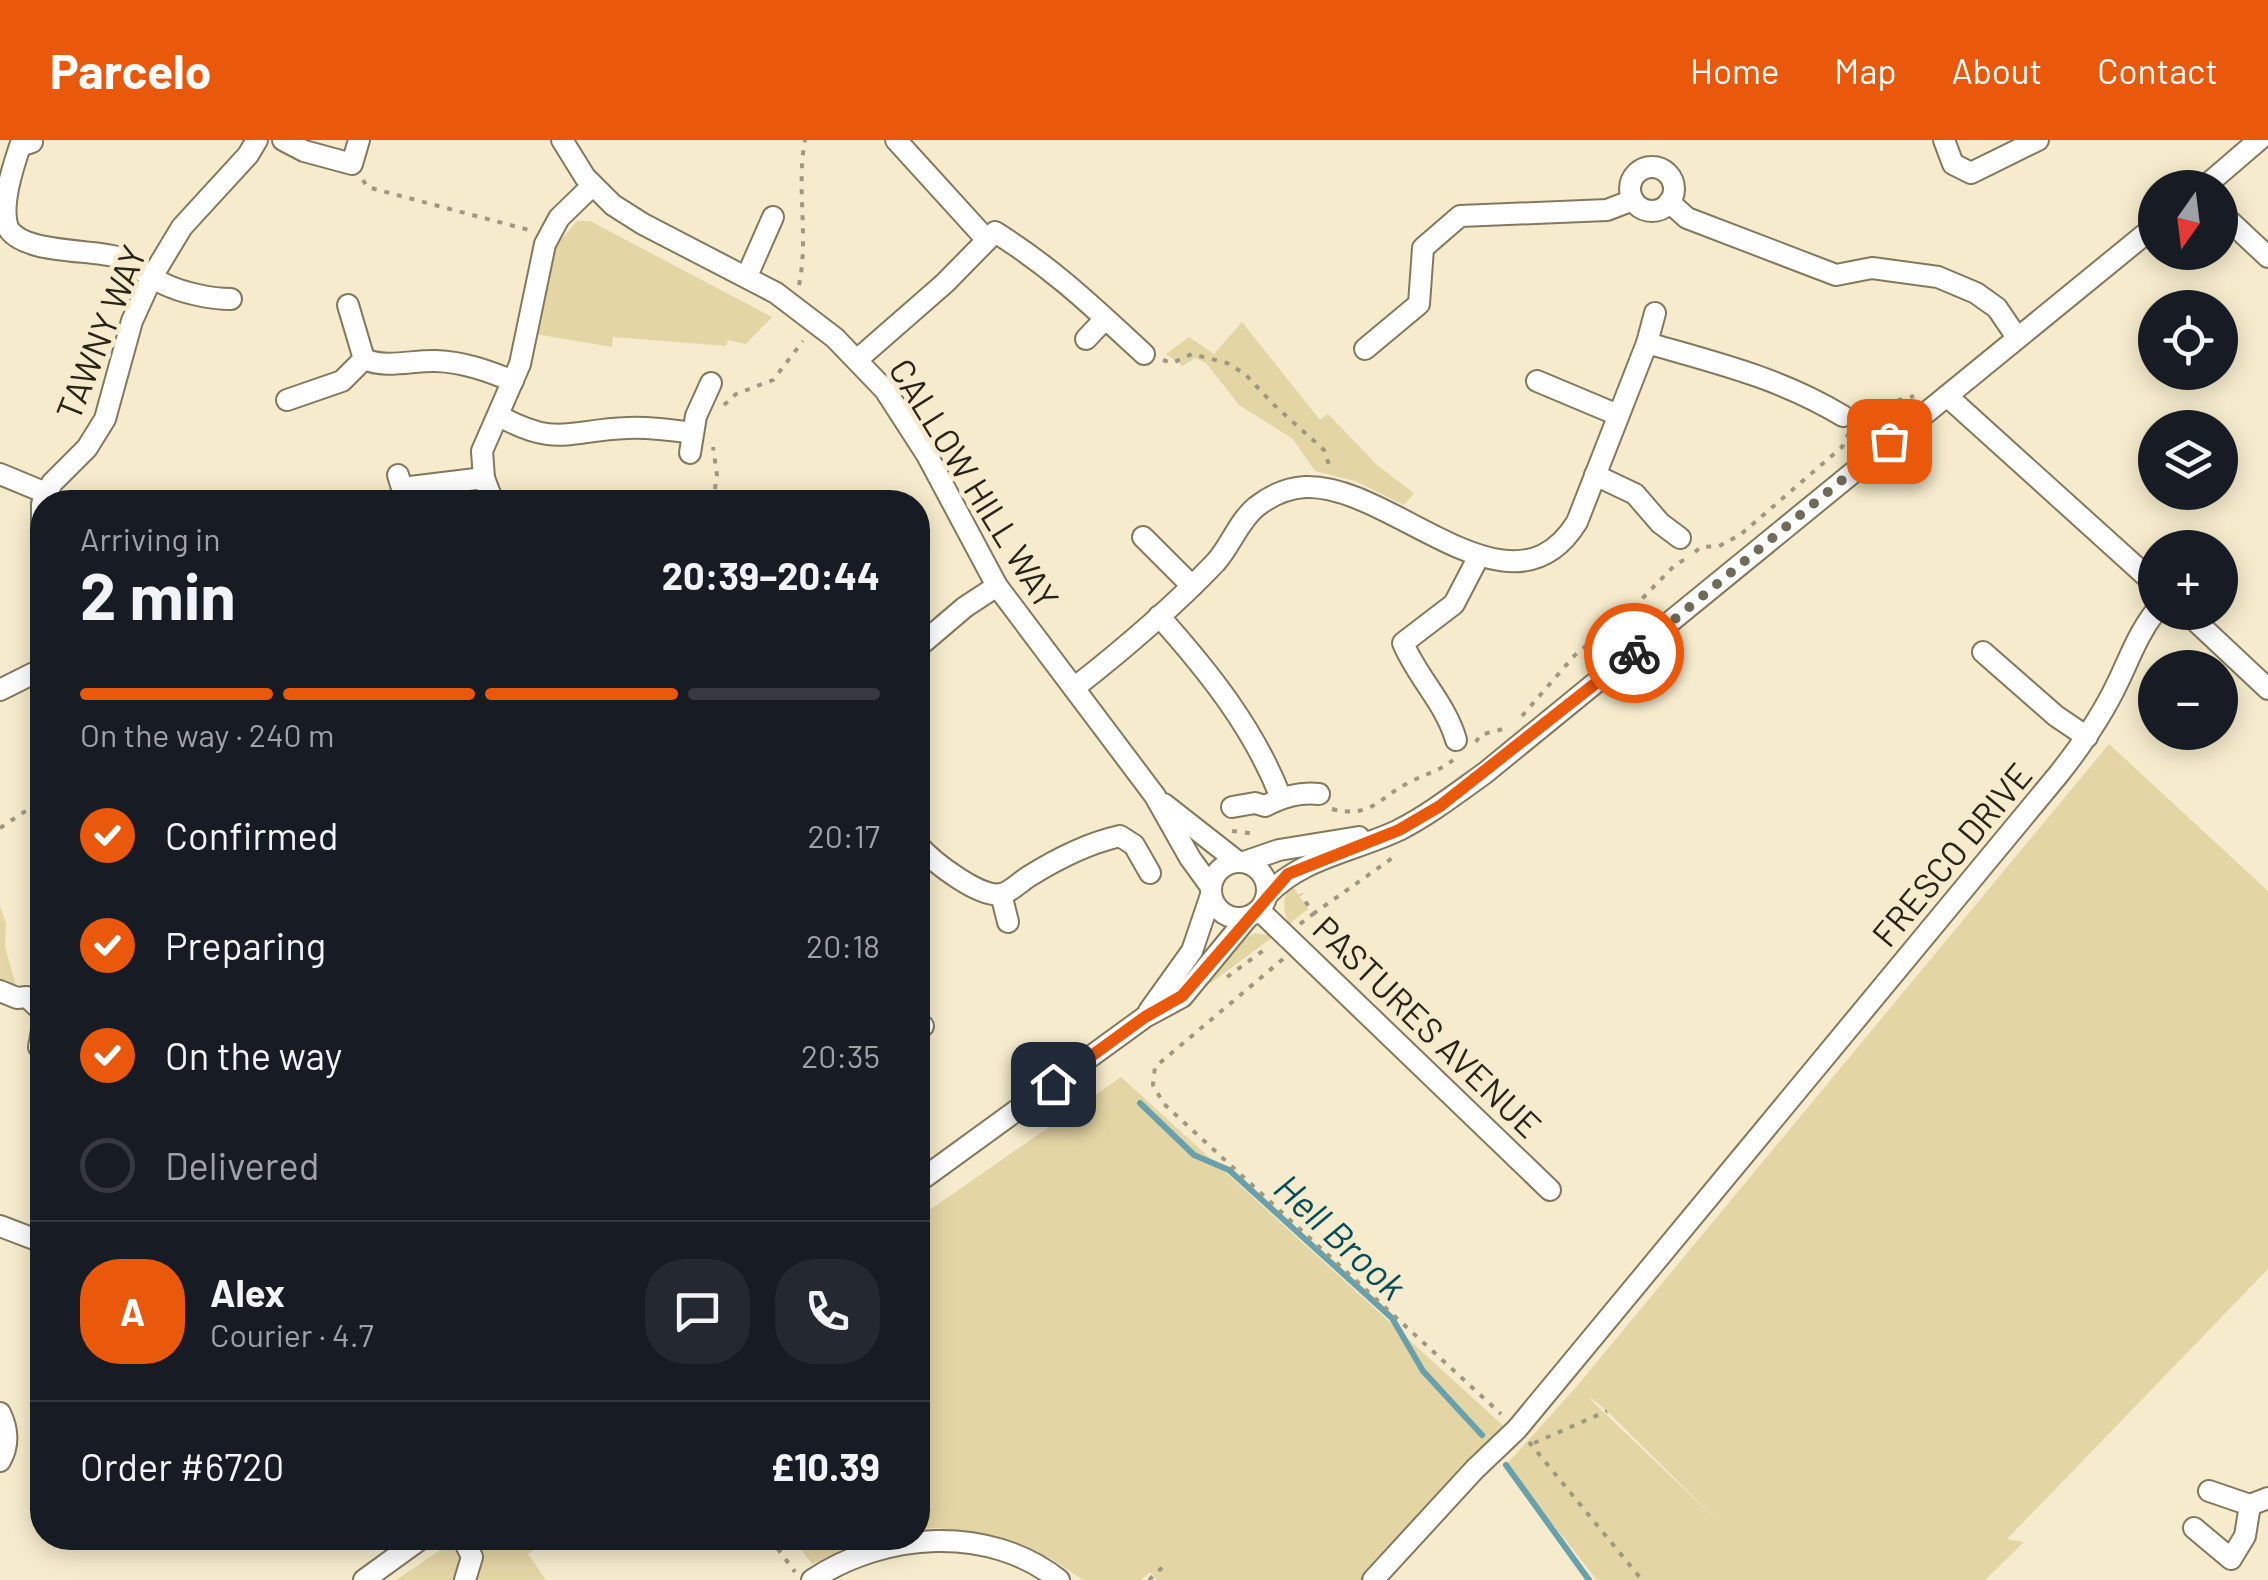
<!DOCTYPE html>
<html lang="en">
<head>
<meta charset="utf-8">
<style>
  :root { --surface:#171b24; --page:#242831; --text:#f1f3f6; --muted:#9ea1a6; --line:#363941; --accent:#ea580c }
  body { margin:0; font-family:Barlow,sans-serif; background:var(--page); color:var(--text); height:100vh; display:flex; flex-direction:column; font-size:38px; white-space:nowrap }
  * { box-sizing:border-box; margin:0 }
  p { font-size:32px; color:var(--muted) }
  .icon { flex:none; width:55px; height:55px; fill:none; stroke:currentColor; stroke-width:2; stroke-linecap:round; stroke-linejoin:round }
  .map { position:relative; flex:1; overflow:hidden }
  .side { position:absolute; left:30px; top:350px; width:900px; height:1060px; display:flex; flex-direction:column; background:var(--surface); border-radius:40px; box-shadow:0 5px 25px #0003 }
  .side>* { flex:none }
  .needle { width:65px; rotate:194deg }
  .fabs { position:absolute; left:2138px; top:30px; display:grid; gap:20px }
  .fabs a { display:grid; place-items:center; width:100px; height:100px; border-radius:50%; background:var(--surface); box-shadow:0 5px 25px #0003; font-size:50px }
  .pin { position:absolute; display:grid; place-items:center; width:85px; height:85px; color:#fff; margin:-42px; border-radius:20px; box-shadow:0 5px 15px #0006 }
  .courier { position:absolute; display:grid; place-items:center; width:100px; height:100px; margin:-50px; border:8px solid #ea580c; border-radius:50%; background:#fff; color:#222; box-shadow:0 2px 12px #0007 }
  .head em { font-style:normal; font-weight:700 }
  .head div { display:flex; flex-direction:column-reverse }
  .head { display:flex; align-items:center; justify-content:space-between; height:170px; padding:0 50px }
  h1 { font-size:65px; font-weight:700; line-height:75px }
  .bar { display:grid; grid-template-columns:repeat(4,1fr); gap:15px 10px; align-content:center; height:120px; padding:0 50px }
  .bar i { height:12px; border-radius:8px; background:var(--line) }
  .bar .active { background:var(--accent) }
  .bar p { grid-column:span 4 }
  .line { display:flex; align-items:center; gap:25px; padding:0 50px; border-top:2px solid var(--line) }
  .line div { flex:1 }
  .round { display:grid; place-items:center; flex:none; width:105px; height:105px; border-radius:40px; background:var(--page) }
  ol { padding:0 50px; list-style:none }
  li { display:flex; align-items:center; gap:30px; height:110px }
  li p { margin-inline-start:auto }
  li .icon { padding:10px; border-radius:50%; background:var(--accent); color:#fff; stroke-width:4 }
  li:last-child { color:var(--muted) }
  li i { width:55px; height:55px; border:5px solid var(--line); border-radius:50% }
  header { display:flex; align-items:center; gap:60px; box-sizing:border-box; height:140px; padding:0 50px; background:var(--accent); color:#fff }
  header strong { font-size:48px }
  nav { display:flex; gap:55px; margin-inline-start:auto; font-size:35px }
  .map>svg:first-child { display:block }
  .green { fill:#e4d5a5; fill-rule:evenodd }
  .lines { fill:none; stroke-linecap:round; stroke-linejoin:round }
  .stream { stroke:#68a0ac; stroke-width:6 }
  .minor-casing { stroke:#82795d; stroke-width:24 }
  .path { stroke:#9f9881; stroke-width:4; stroke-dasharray:5 8; stroke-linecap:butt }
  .minor { stroke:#fff; stroke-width:20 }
  .done { stroke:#706a58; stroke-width:10; stroke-dasharray:0 18 }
  .route { stroke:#ea580c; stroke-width:12 }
  .labels { text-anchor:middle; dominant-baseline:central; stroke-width:10; stroke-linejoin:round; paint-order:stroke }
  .street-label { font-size:35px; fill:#282419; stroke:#f6eccd }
  .water-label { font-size:38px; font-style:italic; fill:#004d5c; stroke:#f6eccd }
</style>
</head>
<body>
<header>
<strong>Parcelo</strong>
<nav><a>Home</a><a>Map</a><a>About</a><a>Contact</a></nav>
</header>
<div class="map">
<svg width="2268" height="1440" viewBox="0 0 2268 1440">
  <rect width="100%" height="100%" fill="#f6eccd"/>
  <g class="green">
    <polygon points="577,81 590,81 772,177 746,204 728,200 726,206 613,197 612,207 535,194 554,108"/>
    <polygon points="1242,182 1320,280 1328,274 1377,325 1414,353 1404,365 1355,341 1315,331 1293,299 1239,265 1206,223 1195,218 1183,226 1166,214 1189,197 1214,214"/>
    <path d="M2109 604 2268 751V1129L2007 1399 2024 1402 1985 1440H1597L1506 1325 1577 1246ZM1591 1258 1607 1271 1722 1385 1591 1260Z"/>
    <path d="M1292 745 1308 769 1289 784C1283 771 1281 756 1292 745Z"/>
    <polygon points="0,766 6,783 5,807 17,849 0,843"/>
    <polygon points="1255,793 1274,796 1211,843 1207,843 1241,801"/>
    <polygon points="1121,937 1509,1291 1362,1440 1157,1440 1150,1432 1141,1440 1083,1440 1050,1418 1012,1403 939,1388 918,1389 918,1078"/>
    <polygon points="458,1398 551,1398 528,1414 546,1440 396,1440"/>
    <polygon points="792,1398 872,1398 812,1424"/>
  </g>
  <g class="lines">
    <g class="stream">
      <polyline points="1140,963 1194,1015 1229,1030 1392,1178 1423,1231 1482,1295"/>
      <polyline points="1506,1325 1589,1440"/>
    </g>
    <g class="minor-casing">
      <g id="minor">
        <polyline points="283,0 304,11 352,24 359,0"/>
        <polyline points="562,0 585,37 613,65 643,84 776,153 835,198 885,250 927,315 997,446 1155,656 1190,718 1211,747"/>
        <polyline points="896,0 987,100"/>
        <polyline points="1944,0 1953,24 1971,33 2038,0"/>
        <path d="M32 2 20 6C13 27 0 66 8 88 23 114 91 109 117 117 134 123 148 136 164 144 183 153 211 159 231 159"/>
        <circle cx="1652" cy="49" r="22"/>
        <polyline points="2203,48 2259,0"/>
        <polyline points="1669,62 1687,78 1836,135 1872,128 1938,137 1976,153 1997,168 2016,196"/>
        <polyline points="2220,72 2268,117"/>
        <polyline points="747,136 773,77"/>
        <polyline points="348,165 364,219"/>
        <path d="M1655 173 1647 203C1717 223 1780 238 1843 276"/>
        <polyline points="1086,199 1105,179"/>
        <polyline points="1365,209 1419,164 1423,108 1460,76 1607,70 1633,60"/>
        <path d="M858 219 945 143 995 92C1054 129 1093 167 1144 214"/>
        <polyline points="1537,241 1618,275"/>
        <polyline points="1947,256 2155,444"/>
        <path d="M287 260 342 241 364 219C386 229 413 220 436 221 464 222 488 231 513 241"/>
        <path d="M499 276C558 308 568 290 628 288 649 287 671 290 692 293"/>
        <polyline points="690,313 696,276 711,243"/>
        <polyline points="0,334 46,353"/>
        <polyline points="398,335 402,348 484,338"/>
        <polyline points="1595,335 1635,354 1660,383 1680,398"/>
        <polyline points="43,362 52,343 87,308 105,279 132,181 153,135 182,87 248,15 257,0"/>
        <polyline points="493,362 484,338 482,311 520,224 545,104 559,78 592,46"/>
        <polyline points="42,364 42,395"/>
        <polyline points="1143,397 1192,446"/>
        <polyline points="2186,472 2268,549"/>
        <path d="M1159 476C1208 531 1254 588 1281 658"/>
        <polyline points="918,507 965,467 997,446"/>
        <polyline points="1983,512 2056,576 2087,597"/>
        <path d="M1074 548C1124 509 1172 468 1216 422 1231 405 1239 381 1256 367 1270 356 1288 348 1305 347 1392 343 1511 489 1577 382L1647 203"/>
        <polyline points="0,550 42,529"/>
        <path d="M1456 600C1446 564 1417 537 1403 503L1454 464 1479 416"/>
        <polyline points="1164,664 1238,722"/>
        <path d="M1232 667 1255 663 1265 666C1283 657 1298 652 1319 654"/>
        <path d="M918 705C932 721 980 759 1002 754 1012 751 1020 742 1028 737 1055 720 1089 703 1120 696L1134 705 1150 733"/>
        <polyline points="1244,722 1279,710 1359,697"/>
        <circle cx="1239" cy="750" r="28"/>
        <polyline points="1001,754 1008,782"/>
        <path d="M1267 755C1301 718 1355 711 1399 690 1430 674 1457 653 1485 633L2155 86"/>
        <polyline points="1259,770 1550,1050"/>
        <polyline points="0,851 17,858 27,857 42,871"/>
        <polyline points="1149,871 1192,811 1211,755"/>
        <polyline points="918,890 923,886"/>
        <polyline points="39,907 42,890"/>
        <polyline points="918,1042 1145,877 1182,857 1248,777"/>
        <polyline points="0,1086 42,1102"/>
        <path d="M0 1273C8 1289 9 1306 0 1321"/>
        <polyline points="2209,1351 2250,1365 2268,1358"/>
        <polyline points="2194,1388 2231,1419 2245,1396 2250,1365"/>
        <polyline points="463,1398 472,1417 465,1440"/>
        <polyline points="364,1440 422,1398"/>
        <path d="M812 1440C884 1392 988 1384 1059 1440"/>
        <path d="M1373 1440 1475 1329 1517 1289 2058 635C2081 606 2102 576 2118 542 2130 517 2138 494 2155 472"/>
      </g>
    </g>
    <g class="path">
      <polyline points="363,40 367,47 529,90"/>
      <path d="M799 145C809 97 796 48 805 0"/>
      <polyline points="1163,220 1172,223 1192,214 1227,223 1245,234 1273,264 1324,310 1331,331"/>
      <polyline points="724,265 736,254 773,240 803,201"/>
      <polyline points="1862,274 1866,269 1914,256"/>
      <polyline points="713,362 717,335 713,307"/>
      <polyline points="1695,412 1701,407 1719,406 1740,395 1842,307 1849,293"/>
      <polyline points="1522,576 1575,515 1629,472 1676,424 1688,418"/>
      <polyline points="1476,602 1480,595 1507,588"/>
      <path d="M1332 669C1372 679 1379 657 1410 642 1425 634 1440 631 1453 620"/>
      <polyline points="0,688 42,660"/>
      <polyline points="1232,691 1257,694"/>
      <polyline points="1313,774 1398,714"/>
      <polyline points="1300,784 1313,774 1301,754"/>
      <polyline points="1283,819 1155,927 1153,945 1164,964 1501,1274"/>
      <polyline points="1227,837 1268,807"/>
      <polyline points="1529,1302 1642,1440"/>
      <polyline points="1534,1303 1607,1271"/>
      <polyline points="770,1398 795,1432"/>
      <polyline points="1149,1440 1167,1423"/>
    </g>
    <use href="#minor" class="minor"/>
  </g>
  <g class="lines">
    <polyline class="done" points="1634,513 1889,301"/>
    <polyline class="route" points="1053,944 1145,877 1182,856 1288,734 1399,690 1440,666 1634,513"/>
  </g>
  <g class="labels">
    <g class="street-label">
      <text transform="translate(100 192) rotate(-68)">TAWNY WAY</text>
      <text transform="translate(975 343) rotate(58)">CALLOW HILL WAY</text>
      <text transform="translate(1951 714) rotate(-50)">FRESCO DRIVE</text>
      <text transform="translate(1428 886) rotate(44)">PASTURES AVENUE</text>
    </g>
    <g class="water-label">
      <text transform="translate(1341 1096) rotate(43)">Hell Brook</text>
    </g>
  </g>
</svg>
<div class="fabs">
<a><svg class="needle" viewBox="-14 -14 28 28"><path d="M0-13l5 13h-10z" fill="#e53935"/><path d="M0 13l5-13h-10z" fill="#9ea1a6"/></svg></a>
<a><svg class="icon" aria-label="locate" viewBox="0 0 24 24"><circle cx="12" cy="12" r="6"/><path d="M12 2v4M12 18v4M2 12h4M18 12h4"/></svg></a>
<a><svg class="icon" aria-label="layers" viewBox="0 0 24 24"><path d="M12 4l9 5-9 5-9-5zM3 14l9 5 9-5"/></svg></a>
<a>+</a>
<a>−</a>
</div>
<div class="pin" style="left:1889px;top:301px;background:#ea580c"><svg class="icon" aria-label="bag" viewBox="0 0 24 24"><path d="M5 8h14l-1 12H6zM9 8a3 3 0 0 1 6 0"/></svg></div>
<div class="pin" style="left:1053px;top:944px;background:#1f2937"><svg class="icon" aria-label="home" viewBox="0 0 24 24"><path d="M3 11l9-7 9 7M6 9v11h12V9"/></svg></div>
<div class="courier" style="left:1634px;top:513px"><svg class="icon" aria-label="bike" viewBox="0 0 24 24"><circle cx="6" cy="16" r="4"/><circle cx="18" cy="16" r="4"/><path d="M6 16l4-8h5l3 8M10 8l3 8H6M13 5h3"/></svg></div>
<section class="side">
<div class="head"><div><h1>2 min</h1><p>Arriving in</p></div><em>20:39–20:44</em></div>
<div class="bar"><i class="active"></i><i class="active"></i><i class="active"></i><i></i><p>On the way · 240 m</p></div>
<ol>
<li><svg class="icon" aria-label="check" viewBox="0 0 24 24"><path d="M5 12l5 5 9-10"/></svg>Confirmed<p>20:17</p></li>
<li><svg class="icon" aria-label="check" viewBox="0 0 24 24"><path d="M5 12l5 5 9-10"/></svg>Preparing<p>20:18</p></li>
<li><svg class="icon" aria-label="check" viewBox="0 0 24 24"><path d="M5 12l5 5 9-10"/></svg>On the way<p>20:35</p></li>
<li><i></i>Delivered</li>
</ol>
<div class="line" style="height:180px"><b class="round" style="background:var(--accent);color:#fff">A</b><div><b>Alex</b><p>Courier · 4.7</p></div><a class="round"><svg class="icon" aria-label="chat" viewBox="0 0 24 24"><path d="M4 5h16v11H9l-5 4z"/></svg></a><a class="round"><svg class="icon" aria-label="phone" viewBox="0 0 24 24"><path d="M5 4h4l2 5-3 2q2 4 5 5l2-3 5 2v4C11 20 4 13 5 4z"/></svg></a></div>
<div class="line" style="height:130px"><div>Order #6720</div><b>£10.39</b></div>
</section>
</div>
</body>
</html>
